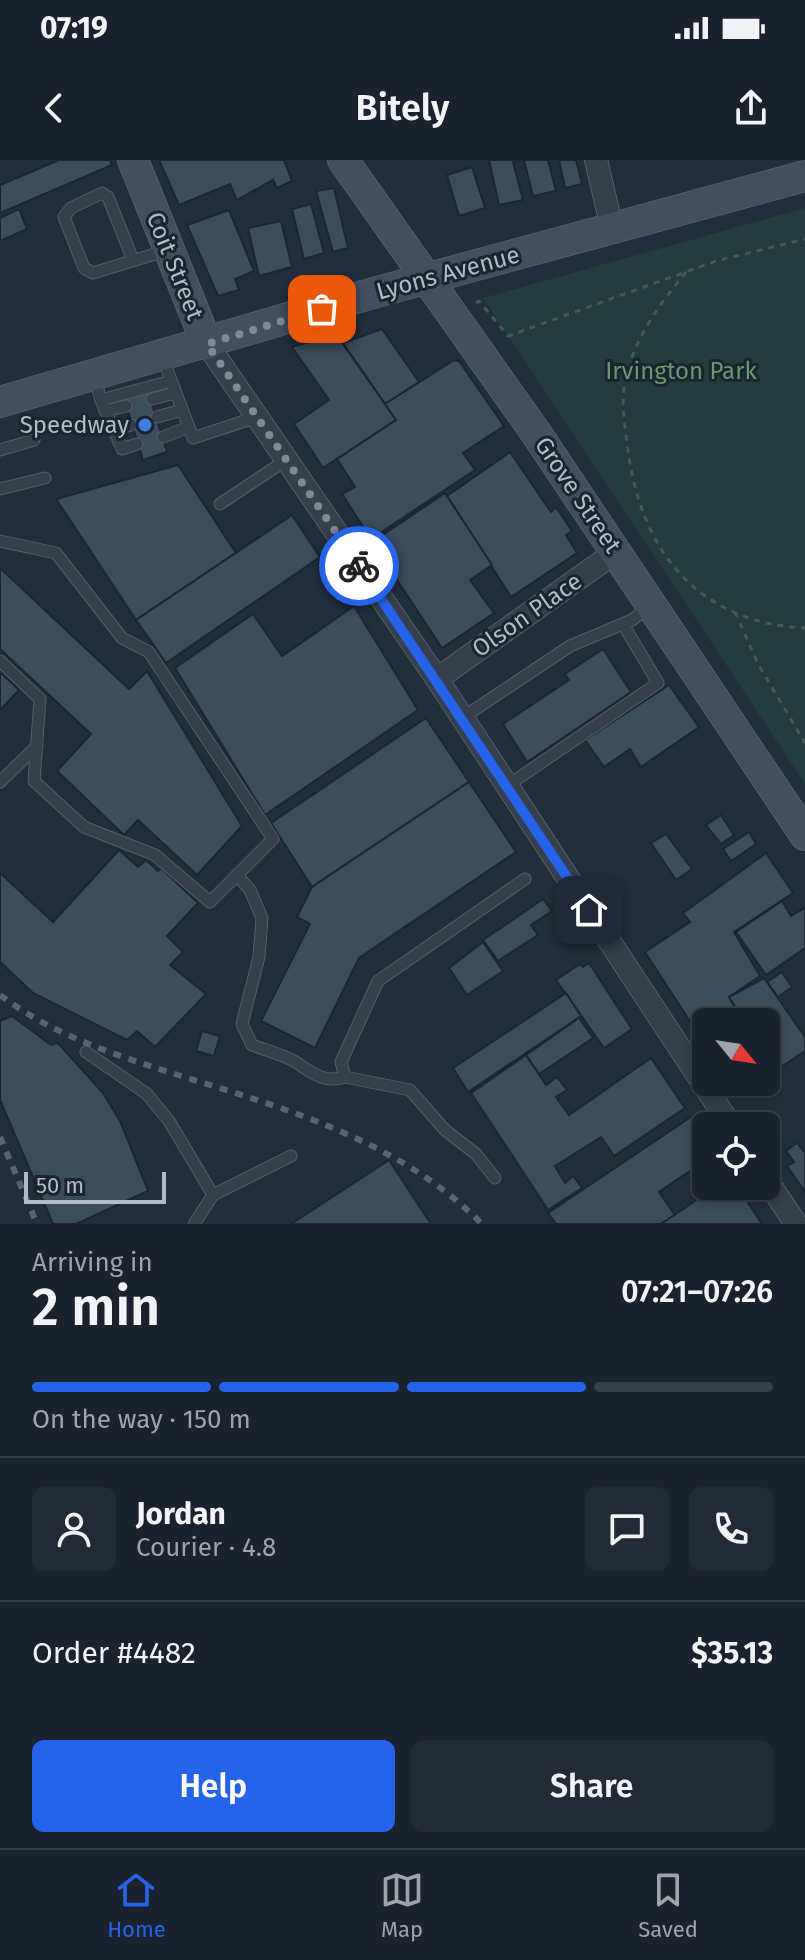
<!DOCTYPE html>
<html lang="en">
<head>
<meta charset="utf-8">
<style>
  :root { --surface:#19222d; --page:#222a35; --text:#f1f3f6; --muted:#9fa4aa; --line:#373f49; --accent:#2563eb }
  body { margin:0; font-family:"Fira Sans",sans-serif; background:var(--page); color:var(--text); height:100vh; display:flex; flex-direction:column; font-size:30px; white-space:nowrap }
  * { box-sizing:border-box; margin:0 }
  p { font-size:26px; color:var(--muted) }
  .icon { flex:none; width:44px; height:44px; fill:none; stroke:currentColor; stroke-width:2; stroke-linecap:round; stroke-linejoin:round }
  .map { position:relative; height:1064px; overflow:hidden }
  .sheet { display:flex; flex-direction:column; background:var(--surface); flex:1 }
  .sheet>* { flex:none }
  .needle { width:52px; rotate:120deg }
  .buttons { position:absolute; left:692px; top:848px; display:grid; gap:16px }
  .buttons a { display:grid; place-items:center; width:88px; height:88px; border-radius:12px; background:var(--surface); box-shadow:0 4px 12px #0003,0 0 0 2px var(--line); font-size:40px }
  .scale { position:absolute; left:24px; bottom:20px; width:142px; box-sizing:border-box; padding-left:8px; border:4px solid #b0bbc8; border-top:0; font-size:22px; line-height:28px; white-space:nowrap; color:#b0bbc8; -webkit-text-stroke:6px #1a2531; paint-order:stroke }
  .pin { position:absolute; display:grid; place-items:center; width:68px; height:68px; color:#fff; margin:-34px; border-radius:16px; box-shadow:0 4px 12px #0006 }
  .courier { position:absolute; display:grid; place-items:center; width:80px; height:80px; margin:-40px; border:6px solid #2563eb; border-radius:50%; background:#fff; color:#222; box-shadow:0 2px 10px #0007 }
  .overview em { font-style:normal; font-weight:600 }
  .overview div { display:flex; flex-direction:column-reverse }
  .overview { display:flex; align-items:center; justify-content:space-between; height:136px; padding:0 32px }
  h1 { font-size:52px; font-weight:600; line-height:60px }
  .bar { display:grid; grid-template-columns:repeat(4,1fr); gap:12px 8px; align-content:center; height:96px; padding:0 32px }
  .bar i { height:10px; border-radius:6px; background:var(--line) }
  .bar .current { background:var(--accent) }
  .bar p { grid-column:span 4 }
  .line { display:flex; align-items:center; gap:20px; padding:0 32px; border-top:2px solid var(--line) }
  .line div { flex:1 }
  .round { display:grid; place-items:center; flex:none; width:84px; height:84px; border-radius:12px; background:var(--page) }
  .primary-button { display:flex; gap:16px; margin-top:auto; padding:16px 32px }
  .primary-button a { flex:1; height:92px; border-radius:12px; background:var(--accent); color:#fff; font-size:32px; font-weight:600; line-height:92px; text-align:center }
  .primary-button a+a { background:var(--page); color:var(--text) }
  .status { display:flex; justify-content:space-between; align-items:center; height:56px; padding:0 40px; background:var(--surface); direction:ltr }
  .status svg { height:22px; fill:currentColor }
  header { display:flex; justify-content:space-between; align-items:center; height:104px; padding:0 32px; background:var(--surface); font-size:36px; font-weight:600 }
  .menu { display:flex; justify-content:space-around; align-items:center; height:112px; border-top:2px solid var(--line); background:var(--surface); font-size:22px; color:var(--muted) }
  .menu a { display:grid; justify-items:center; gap:4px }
  .menu .current { color:var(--accent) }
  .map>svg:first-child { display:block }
  .green { fill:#233c3d }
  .building { fill:#3c4d5b; stroke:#1c2733; stroke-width:2 }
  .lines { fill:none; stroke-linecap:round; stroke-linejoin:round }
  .lane-casing { stroke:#535e6a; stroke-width:13 }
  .street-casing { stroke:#535e6a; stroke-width:24 }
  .secondary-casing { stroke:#535e6a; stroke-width:32 }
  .path { stroke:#41595a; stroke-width:3; stroke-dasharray:6 6; stroke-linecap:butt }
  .lane { stroke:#35404c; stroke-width:11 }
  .street { stroke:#35404c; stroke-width:22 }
  .secondary { stroke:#424f5f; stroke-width:30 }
  .rail { stroke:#566473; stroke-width:6; stroke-dasharray:8 8; stroke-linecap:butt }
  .done { stroke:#7e8a97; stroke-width:8; stroke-dasharray:0 14.4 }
  .route { stroke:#2563eb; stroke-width:10 }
  .shop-dot { fill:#3f7fe0; stroke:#1a2531; stroke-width:3 }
  .labels { text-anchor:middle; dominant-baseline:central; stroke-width:6; stroke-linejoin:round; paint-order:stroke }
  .street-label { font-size:24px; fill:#b0bbc8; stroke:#1a2531 }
  .park-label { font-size:24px; fill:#659a6d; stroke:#1a2531 }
  .poi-label { font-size:24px; fill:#b0bbc8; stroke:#1a2531; text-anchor:end }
</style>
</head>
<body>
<div class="status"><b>07:19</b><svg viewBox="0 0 49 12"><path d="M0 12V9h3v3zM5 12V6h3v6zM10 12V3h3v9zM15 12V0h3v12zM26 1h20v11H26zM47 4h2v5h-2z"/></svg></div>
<header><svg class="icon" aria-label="back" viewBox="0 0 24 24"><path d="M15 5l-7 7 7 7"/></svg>Bitely<svg class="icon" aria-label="share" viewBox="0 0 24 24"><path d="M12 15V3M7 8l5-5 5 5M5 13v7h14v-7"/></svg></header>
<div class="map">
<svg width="805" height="1064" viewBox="0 0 805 1064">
  <rect width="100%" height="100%" fill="#212e3c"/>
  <polygon class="green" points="805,48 805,624 483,138"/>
  <g class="building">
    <polygon points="59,0 110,0 112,5 0,53 0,25"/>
    <polygon points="159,0 284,0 292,21 277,28 273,20 237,40 230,24 179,45"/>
    <polygon points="489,0 522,0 513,2 523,40 499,45"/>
    <polygon points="524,0 548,0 556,31 533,36"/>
    <polygon points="559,0 576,0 582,24 565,28"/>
    <polygon points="472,7 485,48 459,56 447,15"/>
    <polygon points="334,28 348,88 333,92 316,31"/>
    <polygon points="311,44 324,93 304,99 292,49"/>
    <polygon points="19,49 27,69 0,81 0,58"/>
    <polygon points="229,50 254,111 235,119 239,130 218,136 187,65"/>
    <polygon points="281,61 292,107 259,116 248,68"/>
    <polygon points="382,169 419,222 385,244 343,183"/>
    <polygon points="336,174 396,260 323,308 294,264 329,240 292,187"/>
    <polygon points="454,200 459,201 504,266 463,293 475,310 371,379 342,334 355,327 337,299 396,260 385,244"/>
    <polygon points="148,231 167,292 143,300 124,238"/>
    <polygon points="510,292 551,352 556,347 572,371 566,375 577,393 511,437 447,336"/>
    <polygon points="178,305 236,393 136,460 56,339"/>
    <polygon points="445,333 492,405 470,420 494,453 442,488 372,382"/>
    <polygon points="292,355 320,397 166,503 136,460"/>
    <polygon points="0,408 129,529 147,511 242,666 197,715 138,660 124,675 57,611 91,574 0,489"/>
    <polygon points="354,446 418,550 265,655 175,508 253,454 282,496"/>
    <polygon points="603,489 631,532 527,602 503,564 569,520 565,514"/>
    <polygon points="0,512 19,530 0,550"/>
    <polygon points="669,525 699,567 641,607 630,589 604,607 585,580"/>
    <polygon points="426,558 469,622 312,727 271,663"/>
    <polygon points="469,622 516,692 359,798 315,888 261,861 310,764 297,757 312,727"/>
    <polygon points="721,655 734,675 721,684 706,665"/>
    <polygon points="749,672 756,684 731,701 723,689"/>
    <polygon points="666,674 692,709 676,720 651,683"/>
    <polygon points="119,690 138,707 146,700 158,711 161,708 198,743 167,776 183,792 170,805 206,834 155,887 137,871 127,880 33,833 0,802 0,713 53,762"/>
    <polygon points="766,693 793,733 734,772 760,816 729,837 745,862 706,862 706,886 645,792 690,762 683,753"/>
    <polygon points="543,739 552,751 531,765 538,775 498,801 483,780"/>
    <polygon points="782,741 791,756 805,748 805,788 766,815 736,772"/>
    <polygon points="483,782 503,811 467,835 449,808"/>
    <polygon points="589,803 632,869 604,888 556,820 580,804 583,807"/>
    <polygon points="782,812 792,827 778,837 767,822"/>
    <polygon points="764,818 805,877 805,891 781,907 766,885 766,862 745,862 729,837"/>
    <polygon points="566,833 581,856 468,932 453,908"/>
    <polygon points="12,856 51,885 58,883 103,933 120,961 148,1031 76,1064 53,1064 0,940 0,861"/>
    <polygon points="579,858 593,878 539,914 526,895"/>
    <polygon points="202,871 220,876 214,896 196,891"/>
    <polygon points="526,895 546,925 557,917 567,930 556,937 569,955 651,898 685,948 614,996 601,977 555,1006 565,1023 573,1016 582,1028 548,1050 471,933"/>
    <polygon points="691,957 706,980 706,1000 659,1032 675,1055 661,1064 556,1064 548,1053"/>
    <polygon points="797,983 805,993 805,1032 787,1006 794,1002 786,991"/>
    <polygon points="389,1000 431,1064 291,1064"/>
    <polygon points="717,1026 737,1026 762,1064 661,1064"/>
  </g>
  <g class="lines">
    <g class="lane-casing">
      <g id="lane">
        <polyline points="133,100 108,37 102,33 71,48 64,57 84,108 93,113 168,90"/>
        <polyline points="162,196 193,278 257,257"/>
        <polyline points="94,215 101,240 171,221"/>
        <polyline points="152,239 175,233"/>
        <polyline points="101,240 122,289 137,284"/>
        <polyline points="105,251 126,246"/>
        <polyline points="157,257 182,250"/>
        <polyline points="114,270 131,265"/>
        <polyline points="163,277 189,267"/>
        <polyline points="0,290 34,280"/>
        <polyline points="0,329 45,318"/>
        <polyline points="220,344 286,300"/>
        <polyline points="0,381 56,393 122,478 149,492 273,679 210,742 155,695 84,667 34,621 40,539 0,501"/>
        <polyline points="462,558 570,486 632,460 649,447"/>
        <polyline points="0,622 37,586"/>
        <polyline points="507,626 658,523 623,464"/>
        <path d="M237 715 250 730 262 758 259 797 242 864 252 885C265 890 281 894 294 901 311 912 324 924 345 917"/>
        <polyline points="86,892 147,934 169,961 213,1035"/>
        <polyline points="495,1018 476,994 445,970 410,930 345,917 341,902 378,821 525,719"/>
        <polyline points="194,1064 213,1035 291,996"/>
      </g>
    </g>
    <g class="street-casing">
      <g id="street">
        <polyline points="596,0 612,68"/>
        <polyline points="207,184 437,519 731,966"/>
        <polyline points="437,519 617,391"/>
        <polyline points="766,1019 796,1064"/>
      </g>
    </g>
    <g class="secondary-casing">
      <g id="secondary">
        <polyline points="133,0 207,184"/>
        <polyline points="343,0 536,273 805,675"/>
        <polyline points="0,242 377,132 805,16"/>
      </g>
    </g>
    <g class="path">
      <path d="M686 112C660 144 636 175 626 217 620 240 625 267 628 290 641 391 698 463 805 468"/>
      <polyline points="476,143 479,141 508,176 716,101 805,79"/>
      <polyline points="735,452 758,504 805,583"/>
    </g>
    <use href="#lane" class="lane"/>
    <use href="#street" class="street"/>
    <use href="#secondary" class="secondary"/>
    <g class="rail">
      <path d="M0 835C53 875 115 895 178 915 287 949 400 981 482 1064"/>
      <polyline points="0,977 37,1064"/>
    </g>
  </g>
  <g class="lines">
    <polyline class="done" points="322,149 207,184 359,406"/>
    <polyline class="route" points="359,406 589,750"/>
  </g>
  <circle class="shop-dot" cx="145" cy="265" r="8"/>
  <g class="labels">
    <g class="street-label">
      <text transform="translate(175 106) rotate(68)">Coit Street</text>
      <text transform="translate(448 113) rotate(-15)">Lyons Avenue</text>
      <text transform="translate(578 335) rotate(56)">Grove Street</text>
      <text transform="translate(527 455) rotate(-35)">Olson Place</text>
    </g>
    <g class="park-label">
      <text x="681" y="211">Irvington Park</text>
    </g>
    <g class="poi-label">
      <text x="129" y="265">Speedway</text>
    </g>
  </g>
</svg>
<div class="buttons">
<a><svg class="needle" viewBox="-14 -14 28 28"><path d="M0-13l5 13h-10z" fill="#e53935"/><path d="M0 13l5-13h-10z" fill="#9fa4aa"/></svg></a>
<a><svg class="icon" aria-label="locate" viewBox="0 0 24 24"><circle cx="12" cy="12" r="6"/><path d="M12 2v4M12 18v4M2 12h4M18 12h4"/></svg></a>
</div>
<div class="scale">50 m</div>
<div class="pin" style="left:322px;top:149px;background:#ea580c"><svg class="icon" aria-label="bag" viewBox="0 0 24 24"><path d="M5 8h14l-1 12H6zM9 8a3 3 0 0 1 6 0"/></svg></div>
<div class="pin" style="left:589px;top:750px;background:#1f2937"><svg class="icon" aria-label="home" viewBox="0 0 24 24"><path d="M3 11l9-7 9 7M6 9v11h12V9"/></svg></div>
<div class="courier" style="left:359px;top:406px"><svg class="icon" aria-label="bike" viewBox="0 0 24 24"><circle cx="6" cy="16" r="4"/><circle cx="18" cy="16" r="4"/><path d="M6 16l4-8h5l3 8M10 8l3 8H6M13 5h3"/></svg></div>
</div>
<section class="sheet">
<div class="overview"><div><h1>2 min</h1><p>Arriving in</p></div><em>07:21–07:26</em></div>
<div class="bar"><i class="current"></i><i class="current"></i><i class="current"></i><i></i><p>On the way · 150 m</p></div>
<div class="line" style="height:144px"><a class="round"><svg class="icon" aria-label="person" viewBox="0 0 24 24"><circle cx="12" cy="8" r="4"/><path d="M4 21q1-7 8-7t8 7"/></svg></a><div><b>Jordan</b><p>Courier · 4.8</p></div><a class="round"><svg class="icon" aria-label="chat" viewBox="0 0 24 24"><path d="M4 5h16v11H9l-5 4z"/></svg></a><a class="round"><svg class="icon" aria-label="phone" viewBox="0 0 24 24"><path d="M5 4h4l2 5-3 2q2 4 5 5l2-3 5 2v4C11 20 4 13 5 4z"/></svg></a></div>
<div class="line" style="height:104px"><div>Order #4482</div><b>$35.13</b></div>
<div class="primary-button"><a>Help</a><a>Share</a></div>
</section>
<nav class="menu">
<a class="current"><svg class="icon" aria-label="home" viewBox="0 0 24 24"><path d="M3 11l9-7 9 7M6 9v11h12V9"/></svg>Home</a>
<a><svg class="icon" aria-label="map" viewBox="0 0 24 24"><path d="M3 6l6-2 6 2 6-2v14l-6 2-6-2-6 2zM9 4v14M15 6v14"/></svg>Map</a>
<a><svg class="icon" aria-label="saved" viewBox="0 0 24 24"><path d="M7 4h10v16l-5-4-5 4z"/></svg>Saved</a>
</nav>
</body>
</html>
